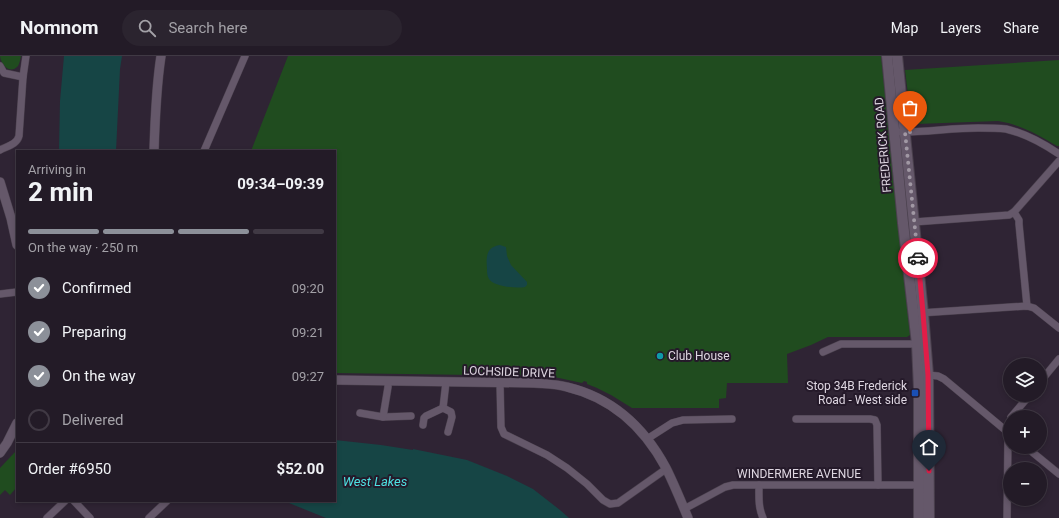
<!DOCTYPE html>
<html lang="en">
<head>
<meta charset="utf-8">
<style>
  :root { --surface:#231b27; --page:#2b242f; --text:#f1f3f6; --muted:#a3a1a7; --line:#403944; --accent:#8c9099 }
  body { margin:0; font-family:Roboto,sans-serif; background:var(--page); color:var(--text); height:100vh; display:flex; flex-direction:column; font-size:15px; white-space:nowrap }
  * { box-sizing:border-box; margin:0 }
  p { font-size:13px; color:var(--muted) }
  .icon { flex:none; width:22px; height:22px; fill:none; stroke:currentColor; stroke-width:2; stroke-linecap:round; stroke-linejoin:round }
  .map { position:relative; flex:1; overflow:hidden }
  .drawer { position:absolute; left:16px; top:94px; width:320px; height:352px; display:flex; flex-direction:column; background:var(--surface); border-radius:0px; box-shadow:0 2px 6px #0003,0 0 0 1px var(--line) }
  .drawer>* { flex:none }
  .tools { position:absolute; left:1003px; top:302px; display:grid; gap:8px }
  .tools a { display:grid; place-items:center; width:44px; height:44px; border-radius:50%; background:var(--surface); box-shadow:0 2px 6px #0003,0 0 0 1px var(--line); font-size:20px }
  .pin { position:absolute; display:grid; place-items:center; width:34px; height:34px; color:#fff; margin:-41px -17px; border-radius:50% 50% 50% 0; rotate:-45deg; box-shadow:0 0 4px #0007 }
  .pin .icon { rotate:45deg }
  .courier { position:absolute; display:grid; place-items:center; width:40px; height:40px; margin:-20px; border:3px solid #e11d48; border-radius:50%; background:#fff; color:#222; box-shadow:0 1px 5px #0007 }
  .overview em { font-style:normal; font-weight:700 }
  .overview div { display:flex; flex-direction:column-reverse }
  .overview { display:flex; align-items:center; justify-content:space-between; height:68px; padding:0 12px }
  h1 { font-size:26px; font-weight:700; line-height:30px }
  .bar { display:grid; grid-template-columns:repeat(4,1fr); gap:6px 4px; align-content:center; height:48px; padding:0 12px }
  .bar i { height:5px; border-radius:3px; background:var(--line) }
  .bar .on { background:var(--accent) }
  .bar p { grid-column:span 4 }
  .line { display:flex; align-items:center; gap:10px; padding:0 12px; border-top:1px solid var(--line) }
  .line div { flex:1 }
  ol { padding:0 12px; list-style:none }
  li { display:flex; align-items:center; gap:12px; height:44px }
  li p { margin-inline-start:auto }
  li .icon { padding:4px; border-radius:50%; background:var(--accent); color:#fff; stroke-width:4 }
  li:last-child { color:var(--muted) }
  li i { width:22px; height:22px; border:2px solid var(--line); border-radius:50% }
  header { display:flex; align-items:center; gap:24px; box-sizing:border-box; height:56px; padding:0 20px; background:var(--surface); border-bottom:1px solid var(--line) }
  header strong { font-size:19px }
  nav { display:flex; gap:22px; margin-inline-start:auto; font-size:14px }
  .search { width:280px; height:36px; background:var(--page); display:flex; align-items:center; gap:10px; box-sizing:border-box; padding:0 14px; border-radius:22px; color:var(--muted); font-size:15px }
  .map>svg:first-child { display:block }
  .green { fill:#204c1f }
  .water { fill:#164545 }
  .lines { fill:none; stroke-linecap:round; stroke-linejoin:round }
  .minor-casing { stroke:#4b414e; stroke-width:8 }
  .tertiary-casing { stroke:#4b414e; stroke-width:10 }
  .secondary-casing { stroke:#4b414e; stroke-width:12 }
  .minor { stroke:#65586a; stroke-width:7 }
  .tertiary { stroke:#65586a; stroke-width:9 }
  .secondary { stroke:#65586a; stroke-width:10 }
  .done { stroke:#a198a4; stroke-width:4; stroke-dasharray:0 7.2 }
  .route { stroke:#e11d48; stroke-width:5 }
  .culture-dot { fill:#0f9aa8; stroke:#251a2a; stroke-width:1.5 }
  .transit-dot { fill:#1a4fb4; stroke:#251a2a; stroke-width:1.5 }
  .labels { text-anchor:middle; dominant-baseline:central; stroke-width:4; stroke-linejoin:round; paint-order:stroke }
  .street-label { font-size:12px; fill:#ded6e1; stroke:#251a2a }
  .poi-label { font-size:12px; fill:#ded6e1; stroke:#251a2a; text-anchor:start }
  .water-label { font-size:13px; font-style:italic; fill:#4de2e3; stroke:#251a2a }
</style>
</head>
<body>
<header>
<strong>Nomnom</strong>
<div class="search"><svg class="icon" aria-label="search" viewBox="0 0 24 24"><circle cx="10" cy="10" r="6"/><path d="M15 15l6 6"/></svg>Search here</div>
<nav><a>Map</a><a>Layers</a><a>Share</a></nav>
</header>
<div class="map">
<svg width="1059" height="462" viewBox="0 0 1059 462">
  <rect width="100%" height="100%" fill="#2f2434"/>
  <g class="green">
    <path d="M0 0H21C20 3 20 7 18 10 10 19 1 9 0 0Z"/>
    <polygon points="288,0 881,0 910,279 907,281 828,281 811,289 787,298 788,327 727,327 726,342 719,343 719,352 632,352 611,339 597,332 587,328 587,326 584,325 582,327 559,322 545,320 335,317 335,95 251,95"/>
    <path d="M1059 4V90H1057C1039 79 1019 68 998 65L916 68 911 64 905 14Z"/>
    <polygon points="17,390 17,431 10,439 5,434 0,439 0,412 15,396"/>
  </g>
  <g class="water">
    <polygon points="64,0 122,0 120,13 116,95 59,95 60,45"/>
    <path d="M500 189 506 191 507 200 511 209 527 226V229L525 231C516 233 493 230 489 223 487 220 487 216 487 213 486 201 486 191 500 189Z"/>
    <polygon points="335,384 381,389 413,394 413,393 467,404 507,420 533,433 560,454 569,462 326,462 284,445 335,445"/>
  </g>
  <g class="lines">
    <g class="minor-casing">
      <g id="minor">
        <polyline points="0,10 4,17 23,21"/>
        <path d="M901 76C927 76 953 72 978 72 988 72 997 72 1006 73 1024 77 1044 88 1059 98"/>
        <path d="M0 94C8 90 17 88 19 80L23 21 26 0"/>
        <polyline points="204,95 245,0"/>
        <polyline points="1014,156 1019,164 1019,168 1027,250"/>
        <polyline points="914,166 1009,159 1014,156 1059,105"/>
        <polyline points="0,238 17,236"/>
        <polyline points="920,257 1027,250 1034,252 1059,272"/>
        <polyline points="823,296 841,288 917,288"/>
        <polyline points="928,319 938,320 944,323 1010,378"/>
        <polyline points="1040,326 1059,303"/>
        <polyline points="500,327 501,371 504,378 547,399 567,412 587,428 603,444 610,448 618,447 666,413"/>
        <polyline points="443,352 446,326"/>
        <polyline points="360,357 383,361 411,360"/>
        <polyline points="383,361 388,331 388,325"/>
        <polyline points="1011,361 1030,339"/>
        <polyline points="796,363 870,363 875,364 877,369 878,429"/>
        <polyline points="423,369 424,362 426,360 443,352 451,356 452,361 448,376"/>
        <polyline points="647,383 672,367 683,364 732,363"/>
        <polyline points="1026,391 1059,418"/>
        <path d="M759 429C759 440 758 451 763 462"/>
        <polyline points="74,445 90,462"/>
        <polyline points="684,453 725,431 733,429 919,429"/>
        <polyline points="47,462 65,445"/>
        <polyline points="149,462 167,445"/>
        <polyline points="1007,462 1008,383 1010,380"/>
      </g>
    </g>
    <g class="tertiary-casing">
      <g id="tertiary">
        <path d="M154 95C155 63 156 32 161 0"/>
        <polyline points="0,126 11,162 17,189"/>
        <path d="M335 324 534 327C545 328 557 328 567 331 613 342 644 371 666 412 674 428 681 445 688 462"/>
        <polyline points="0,397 7,387 17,367"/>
      </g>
    </g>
    <g class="secondary-casing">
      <g id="secondary">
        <polyline points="887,0 903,167 917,288 919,333 919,462"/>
        <polyline points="897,0 923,257 928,319 929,462"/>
      </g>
    </g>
    <use href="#minor" class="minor"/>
    <use href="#tertiary" class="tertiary"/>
    <use href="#secondary" class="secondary"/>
  </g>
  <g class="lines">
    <polyline class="done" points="910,76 905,76 918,202"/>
    <polyline class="route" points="918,202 923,257 928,319 929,415"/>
  </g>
  <circle class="culture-dot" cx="660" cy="300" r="4"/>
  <rect class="transit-dot" x="911" y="333" width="8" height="8" rx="2"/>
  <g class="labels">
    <g class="street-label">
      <text transform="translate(883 89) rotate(-95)">FREDERICK ROAD</text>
      <text transform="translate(509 316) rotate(2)">LOCHSIDE DRIVE</text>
      <text x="799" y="418">WINDERMERE AVENUE</text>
    </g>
    <g class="poi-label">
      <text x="668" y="300">Club House</text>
      <text x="907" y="330" text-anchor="end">Stop 34B Frederick<tspan x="907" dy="14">Road - West side</tspan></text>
    </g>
    <g class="water-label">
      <text x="375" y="425">West Lakes</text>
    </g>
  </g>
</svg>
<div class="tools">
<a><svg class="icon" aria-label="layers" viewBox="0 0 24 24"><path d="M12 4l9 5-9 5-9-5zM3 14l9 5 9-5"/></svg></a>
<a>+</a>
<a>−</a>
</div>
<div class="pin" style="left:910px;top:76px;background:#ea580c"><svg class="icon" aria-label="bag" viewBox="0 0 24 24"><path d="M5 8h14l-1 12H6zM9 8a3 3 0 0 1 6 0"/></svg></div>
<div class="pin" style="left:929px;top:415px;background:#1f2937"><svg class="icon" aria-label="home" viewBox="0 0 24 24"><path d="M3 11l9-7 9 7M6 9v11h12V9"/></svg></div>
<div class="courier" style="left:918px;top:202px"><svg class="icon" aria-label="car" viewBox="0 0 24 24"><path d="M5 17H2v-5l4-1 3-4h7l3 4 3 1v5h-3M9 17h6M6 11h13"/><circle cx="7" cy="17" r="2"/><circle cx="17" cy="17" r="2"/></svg></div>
<section class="drawer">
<div class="overview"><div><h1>2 min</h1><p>Arriving in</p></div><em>09:34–09:39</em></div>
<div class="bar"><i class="on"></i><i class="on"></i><i class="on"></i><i></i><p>On the way · 250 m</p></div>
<ol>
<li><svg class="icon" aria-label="check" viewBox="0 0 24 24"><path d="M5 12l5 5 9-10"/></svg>Confirmed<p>09:20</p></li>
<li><svg class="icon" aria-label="check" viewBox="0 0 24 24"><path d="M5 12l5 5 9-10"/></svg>Preparing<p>09:21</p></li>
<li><svg class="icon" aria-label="check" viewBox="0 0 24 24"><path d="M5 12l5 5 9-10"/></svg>On the way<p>09:27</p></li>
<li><i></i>Delivered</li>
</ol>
<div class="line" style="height:52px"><div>Order #6950</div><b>$52.00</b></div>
</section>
</div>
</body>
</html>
